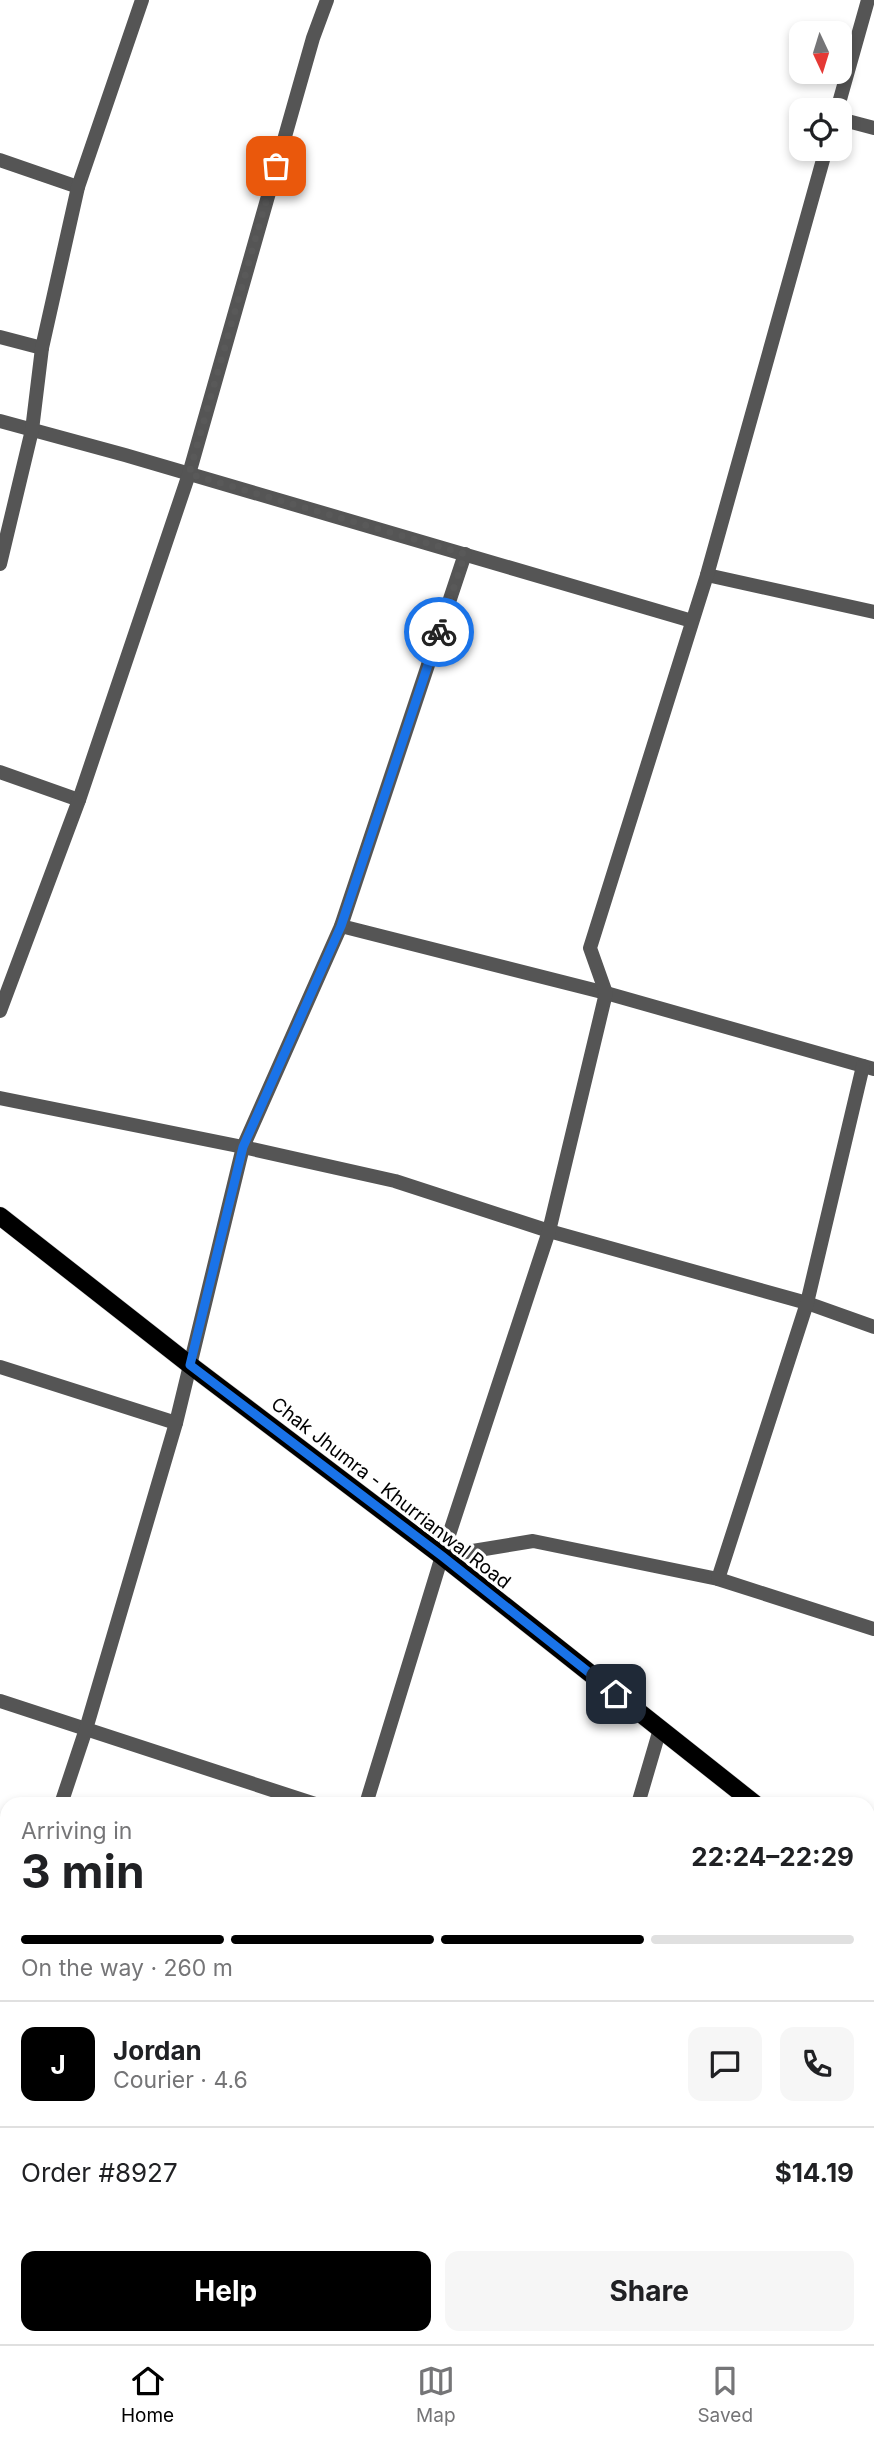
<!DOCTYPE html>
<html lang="en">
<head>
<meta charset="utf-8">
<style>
  :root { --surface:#fff; --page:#f6f6f6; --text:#202124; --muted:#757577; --line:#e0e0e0; --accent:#000 }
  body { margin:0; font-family:Inter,sans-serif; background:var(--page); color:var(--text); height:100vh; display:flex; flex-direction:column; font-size:26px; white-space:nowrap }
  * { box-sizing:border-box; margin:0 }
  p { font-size:23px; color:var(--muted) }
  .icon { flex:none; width:38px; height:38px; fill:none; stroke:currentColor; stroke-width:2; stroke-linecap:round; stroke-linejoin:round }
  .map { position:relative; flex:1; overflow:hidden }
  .sheet { position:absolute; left:0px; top:1797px; width:875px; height:548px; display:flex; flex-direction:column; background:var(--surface); border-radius:21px 21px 0 0; box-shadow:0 4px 10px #0003 }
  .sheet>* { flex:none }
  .needle { width:46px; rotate:176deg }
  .fabs { position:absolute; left:789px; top:21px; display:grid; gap:14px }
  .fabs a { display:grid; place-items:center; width:63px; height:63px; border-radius:14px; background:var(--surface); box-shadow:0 4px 10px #0003; font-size:35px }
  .pin { position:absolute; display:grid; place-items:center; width:60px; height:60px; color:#fff; margin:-30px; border-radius:14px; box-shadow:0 4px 10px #0006 }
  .courier { position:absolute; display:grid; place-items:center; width:70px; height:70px; margin:-35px; border:5px solid #1a73e8; border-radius:50%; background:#fff; color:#222; box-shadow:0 2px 9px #0007 }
  .head em { font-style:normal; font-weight:700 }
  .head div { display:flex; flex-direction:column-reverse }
  .head { display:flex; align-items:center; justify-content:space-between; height:119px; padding:0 21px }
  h1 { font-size:46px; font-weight:700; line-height:52px }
  .bar { display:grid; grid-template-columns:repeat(4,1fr); gap:10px 7px; align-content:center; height:84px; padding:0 21px }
  .bar i { height:9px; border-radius:5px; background:var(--line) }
  .bar .selected { background:var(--accent) }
  .bar p { grid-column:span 4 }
  .line { display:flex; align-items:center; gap:18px; padding:0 21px; border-top:2px solid var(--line) }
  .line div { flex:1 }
  .round { display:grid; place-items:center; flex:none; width:74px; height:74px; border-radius:14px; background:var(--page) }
  .primary-button { display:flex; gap:14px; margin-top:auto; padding:14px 21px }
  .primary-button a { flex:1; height:80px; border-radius:14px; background:var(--accent); color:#fff; font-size:28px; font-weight:700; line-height:80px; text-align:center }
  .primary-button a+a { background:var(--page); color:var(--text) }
  .dock { display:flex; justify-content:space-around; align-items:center; height:98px; border-top:2px solid var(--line); background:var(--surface); font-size:19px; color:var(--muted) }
  .dock a { display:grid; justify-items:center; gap:4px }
  .dock .selected { color:var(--accent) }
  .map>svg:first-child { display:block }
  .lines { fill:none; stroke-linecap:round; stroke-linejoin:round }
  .primary-casing { stroke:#dbdbdb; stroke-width:19 }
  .minor { stroke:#555; stroke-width:14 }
  .primary { stroke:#000; stroke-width:18 }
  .done { stroke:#595959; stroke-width:7; stroke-dasharray:0 12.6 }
  .route { stroke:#1a73e8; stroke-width:9 }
  .labels { text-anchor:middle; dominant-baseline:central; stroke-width:6; stroke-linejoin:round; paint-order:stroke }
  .street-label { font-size:19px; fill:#000; stroke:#fff }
</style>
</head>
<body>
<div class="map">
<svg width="874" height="2344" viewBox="0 0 874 2344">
  <rect width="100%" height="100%" fill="#fff"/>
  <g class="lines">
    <g class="primary-casing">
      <g id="primary">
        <polyline points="0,1216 190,1365 442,1556 755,1804"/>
        <polyline points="868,1893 874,1898"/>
      </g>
    </g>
    <g class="minor">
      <polyline points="837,110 868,0"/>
      <polyline points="840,119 874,128"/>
      <polyline points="0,160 78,187"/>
      <polyline points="0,337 42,348"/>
      <polyline points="0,421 125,455 692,621"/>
      <polyline points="0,564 32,430 42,348 78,187 142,0"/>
      <polyline points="707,575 874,612"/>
      <polyline points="0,772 79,800"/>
      <polyline points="341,926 606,993 874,1069"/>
      <polyline points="0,1011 79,800 189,474 313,38 327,0"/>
      <polyline points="0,1098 243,1147 395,1181 549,1231 807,1303 874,1327"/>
      <polyline points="0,1367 176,1423"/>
      <polyline points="442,1556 533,1541 718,1579 874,1629"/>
      <polyline points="718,1579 807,1303 863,1066"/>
      <polyline points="0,1701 315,1804"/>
      <polyline points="61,1804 86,1729 176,1423 243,1147 341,926 465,554"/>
      <polyline points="366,1804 442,1556 549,1231 606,993 590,948 707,575 826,149"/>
      <polyline points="638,1804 660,1729"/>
      <polyline points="0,1992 7,1970"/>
      <polyline points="868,2020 874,1996"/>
      <polyline points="868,2255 874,2256"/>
      <polyline points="0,2288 7,2290"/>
      <polyline points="175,2338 195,2344"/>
      <polyline points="483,2344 485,2338"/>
      <polyline points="781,2344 783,2338"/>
    </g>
    <use href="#primary" class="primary"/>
  </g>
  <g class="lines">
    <polyline class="done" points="276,166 189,474 465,554 439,632"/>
    <polyline class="route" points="439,632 341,926 243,1147 190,1365 442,1556 616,1694"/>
  </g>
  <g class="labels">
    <g class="street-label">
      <text transform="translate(391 1493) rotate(38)">Chak Jhumra - Khurrianwal Road</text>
    </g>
  </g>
</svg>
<div class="fabs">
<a><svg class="needle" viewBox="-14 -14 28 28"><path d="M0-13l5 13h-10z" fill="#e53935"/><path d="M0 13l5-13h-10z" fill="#757577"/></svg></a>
<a><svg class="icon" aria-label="locate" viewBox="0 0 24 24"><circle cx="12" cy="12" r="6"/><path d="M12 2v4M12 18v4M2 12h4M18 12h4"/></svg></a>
</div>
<div class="pin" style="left:276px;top:166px;background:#ea580c"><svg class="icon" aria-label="bag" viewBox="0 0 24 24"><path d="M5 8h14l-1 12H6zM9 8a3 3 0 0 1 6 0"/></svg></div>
<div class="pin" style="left:616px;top:1694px;background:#1f2937"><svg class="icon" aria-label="home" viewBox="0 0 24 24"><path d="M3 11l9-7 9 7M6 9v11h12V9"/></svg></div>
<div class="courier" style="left:439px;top:632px"><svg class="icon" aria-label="bike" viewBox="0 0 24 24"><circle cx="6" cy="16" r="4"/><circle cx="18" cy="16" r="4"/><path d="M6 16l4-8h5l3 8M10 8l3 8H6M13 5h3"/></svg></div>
<section class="sheet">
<div class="head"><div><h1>3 min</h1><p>Arriving in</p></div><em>22:24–22:29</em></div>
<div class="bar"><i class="selected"></i><i class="selected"></i><i class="selected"></i><i></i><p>On the way · 260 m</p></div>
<div class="line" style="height:126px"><b class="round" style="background:var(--accent);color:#fff">J</b><div><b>Jordan</b><p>Courier · 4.6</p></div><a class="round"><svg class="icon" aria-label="chat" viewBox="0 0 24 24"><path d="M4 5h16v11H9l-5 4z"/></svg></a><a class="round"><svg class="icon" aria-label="phone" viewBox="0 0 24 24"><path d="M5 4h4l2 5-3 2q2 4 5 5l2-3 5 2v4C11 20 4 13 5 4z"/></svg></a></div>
<div class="line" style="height:91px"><div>Order #8927</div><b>$14.19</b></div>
<div class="primary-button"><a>Help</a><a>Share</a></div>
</section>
</div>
<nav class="dock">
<a class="selected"><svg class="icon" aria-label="home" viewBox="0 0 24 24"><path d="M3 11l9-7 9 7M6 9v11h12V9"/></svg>Home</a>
<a><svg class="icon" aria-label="map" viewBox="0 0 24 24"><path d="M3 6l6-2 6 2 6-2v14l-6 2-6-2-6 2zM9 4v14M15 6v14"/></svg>Map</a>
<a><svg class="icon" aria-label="saved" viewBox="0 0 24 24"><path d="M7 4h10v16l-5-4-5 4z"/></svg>Saved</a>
</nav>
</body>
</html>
